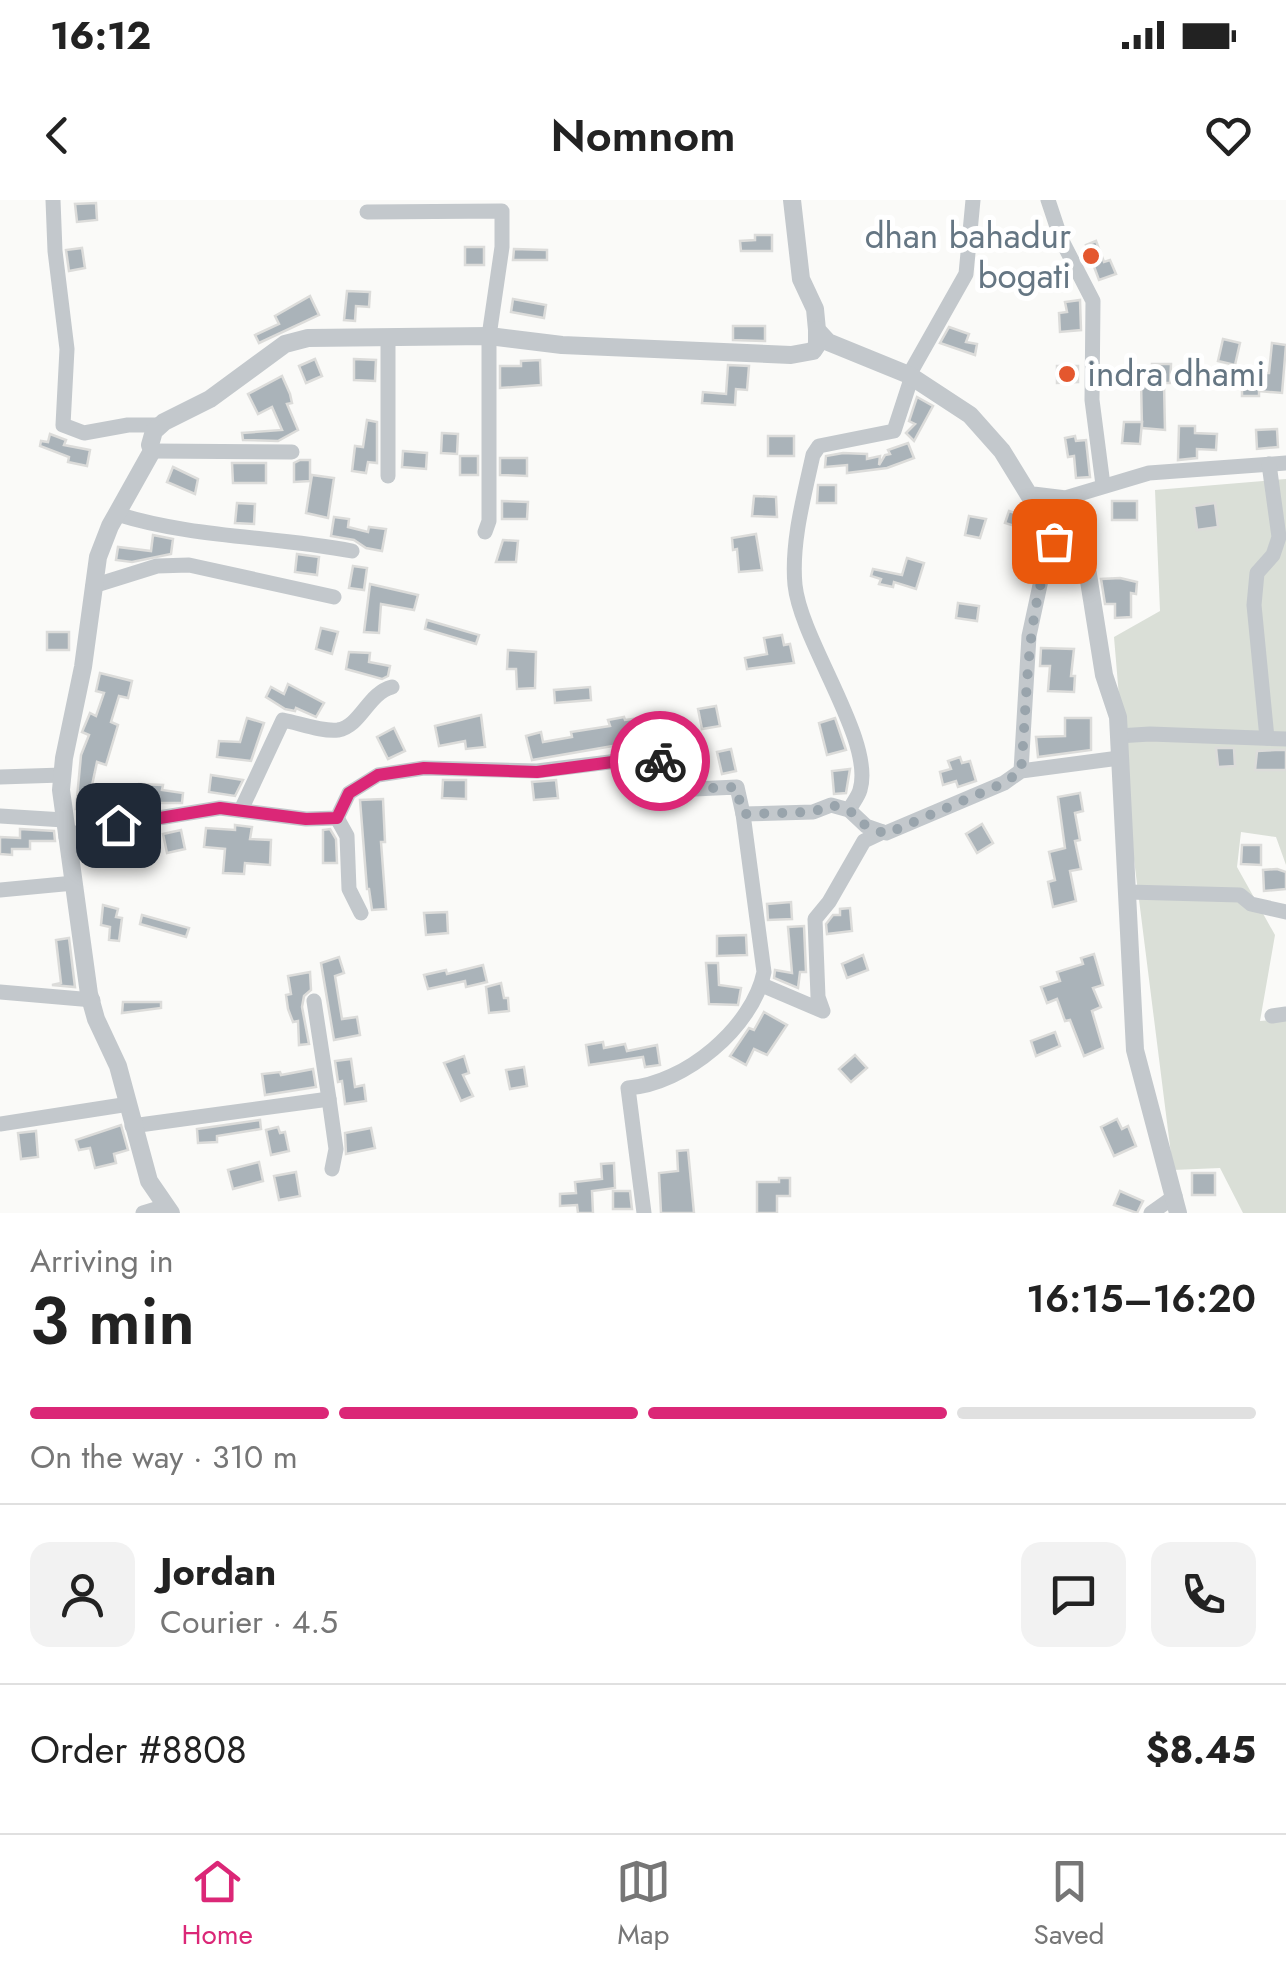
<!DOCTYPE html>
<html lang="en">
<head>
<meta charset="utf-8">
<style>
  :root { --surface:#fff; --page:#f2f2f2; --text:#222; --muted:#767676; --line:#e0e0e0; --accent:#db2777 }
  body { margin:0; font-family:Jost,sans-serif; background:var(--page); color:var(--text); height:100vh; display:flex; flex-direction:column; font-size:38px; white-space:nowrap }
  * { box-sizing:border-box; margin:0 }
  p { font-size:32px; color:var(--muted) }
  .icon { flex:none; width:55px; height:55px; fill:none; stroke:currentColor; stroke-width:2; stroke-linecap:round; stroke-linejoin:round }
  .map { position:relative; height:1013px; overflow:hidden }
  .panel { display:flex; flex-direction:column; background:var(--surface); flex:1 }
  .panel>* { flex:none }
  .pin { position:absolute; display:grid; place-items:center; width:85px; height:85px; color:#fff; margin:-42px; border-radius:20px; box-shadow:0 5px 15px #0006 }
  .courier { position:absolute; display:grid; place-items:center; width:100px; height:100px; margin:-50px; border:8px solid #db2777; border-radius:50%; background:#fff; color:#222; box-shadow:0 2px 12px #0007 }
  .head em { font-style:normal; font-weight:600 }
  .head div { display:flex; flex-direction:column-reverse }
  .head { display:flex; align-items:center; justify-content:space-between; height:170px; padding:0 30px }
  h1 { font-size:65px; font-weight:600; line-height:75px }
  .bar { display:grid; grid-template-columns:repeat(4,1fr); gap:15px 10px; align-content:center; height:120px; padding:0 30px }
  .bar i { height:12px; border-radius:8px; background:var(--line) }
  .bar .current { background:var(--accent) }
  .bar p { grid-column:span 4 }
  .line { display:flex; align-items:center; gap:25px; padding:0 30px; border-top:2px solid var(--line) }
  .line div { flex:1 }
  .round { display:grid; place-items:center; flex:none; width:105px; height:105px; border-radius:20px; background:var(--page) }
  .status { display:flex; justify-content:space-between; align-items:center; height:70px; padding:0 50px; background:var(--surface); direction:ltr }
  .status svg { height:28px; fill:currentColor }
  header { display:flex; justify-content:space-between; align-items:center; height:130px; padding:0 30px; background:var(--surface); font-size:45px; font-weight:600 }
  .menu { display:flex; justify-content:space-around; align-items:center; height:140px; border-top:2px solid var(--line); background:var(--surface); font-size:28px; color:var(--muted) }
  .menu a { display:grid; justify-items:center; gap:5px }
  .menu .current { color:var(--accent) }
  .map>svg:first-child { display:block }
  .green { fill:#dadfd7 }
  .building { fill:#aab3b9; stroke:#dcdcda; stroke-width:2.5 }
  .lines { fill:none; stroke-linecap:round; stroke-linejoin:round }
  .minor { stroke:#c3c8cc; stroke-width:15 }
  .tertiary { stroke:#c3c8cc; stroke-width:18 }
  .done { stroke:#99a4ac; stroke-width:10; stroke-dasharray:0 18 }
  .route { stroke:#db2777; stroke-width:12 }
  .poi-dot { fill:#e4572e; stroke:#fff; stroke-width:4 }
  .labels { text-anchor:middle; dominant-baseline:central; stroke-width:10; stroke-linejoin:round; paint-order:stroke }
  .poi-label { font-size:35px; fill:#657683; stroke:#fff; text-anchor:end }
</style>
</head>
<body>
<div class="status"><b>16:12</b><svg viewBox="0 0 49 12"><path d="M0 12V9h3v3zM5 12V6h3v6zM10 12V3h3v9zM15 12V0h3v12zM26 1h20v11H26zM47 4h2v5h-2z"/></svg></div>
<header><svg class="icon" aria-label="back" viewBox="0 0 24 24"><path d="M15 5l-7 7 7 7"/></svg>Nomnom<svg class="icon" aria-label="heart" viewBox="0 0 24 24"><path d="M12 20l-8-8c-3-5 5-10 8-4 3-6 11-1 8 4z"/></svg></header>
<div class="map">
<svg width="1286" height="1013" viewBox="0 0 1286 1013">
  <rect width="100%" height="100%" fill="#fafaf8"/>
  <polygon class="green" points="1286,279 1286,665 1276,637 1241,632 1237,667 1275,735 1260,821 1286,819 1286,1013 1243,1013 1220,968 1173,970 1130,628 1114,437 1160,411 1155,290"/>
  <g class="building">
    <polygon points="96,3 97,20 77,22 75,4"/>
    <polygon points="755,35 772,35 772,51 741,51 740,41 755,40"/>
    <polygon points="1096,41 1104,62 1110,60 1116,74 1099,80 1086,45"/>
    <rect x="465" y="47" width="19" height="18"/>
    <polygon points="82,48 85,68 69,71 66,50"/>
    <polygon points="514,49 547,50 547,60 513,60"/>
    <polygon points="347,91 370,92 369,107 356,106 355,121 344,120"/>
    <polygon points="310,96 319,115 259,143 255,135 279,124 275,116"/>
    <polygon points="513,99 546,105 544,118 511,112"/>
    <polygon points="1080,100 1081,130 1060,132 1059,113 1067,112 1065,102"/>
    <polygon points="733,126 765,126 765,141 733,140"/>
    <polygon points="949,127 969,134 966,142 977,144 975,155 940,143"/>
    <polygon points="1223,139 1240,143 1235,165 1218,161"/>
    <polygon points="1272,143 1286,145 1282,193 1259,191 1259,196 1242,196 1242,173 1269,173"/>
    <polygon points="315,159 322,176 306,183 299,166"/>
    <polygon points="354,159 376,160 375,181 354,180"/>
    <polygon points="540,160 541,185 500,188 500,166 521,166 521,161"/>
    <polygon points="1152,164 1171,164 1170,183 1164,183 1165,230 1142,228 1141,181 1152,179"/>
    <polygon points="728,165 749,166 747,190 736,189 735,205 702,203 703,192 726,194"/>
    <polygon points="1057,166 1078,166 1078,182 1057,183"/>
    <polygon points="282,176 290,194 292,203 287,204 298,230 278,241 243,240 242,233 282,230 272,207 258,214 248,194"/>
    <polygon points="917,197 933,206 914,241 906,233 915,224 909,221"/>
    <polygon points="367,220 377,222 377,263 368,262 366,273 352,271 355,246 363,247"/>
    <polygon points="1124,222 1142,222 1140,244 1122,243"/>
    <polygon points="1179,226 1195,226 1195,233 1217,234 1216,250 1197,249 1197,258 1178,260"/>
    <polygon points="1277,229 1278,247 1257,249 1256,230"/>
    <polygon points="442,233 458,234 457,254 441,253"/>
    <polygon points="50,234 66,240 64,245 90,250 87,266 68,262 69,257 40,246 41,241 48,242"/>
    <rect x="768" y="236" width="26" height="20"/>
    <polygon points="1075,236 1076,241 1086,240 1090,277 1076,278 1074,256 1068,257 1065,238"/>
    <polygon points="908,243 914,258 887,268 847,273 847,265 825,267 826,256 843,253 867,254 867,259 880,256 879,265 885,255 890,254 888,250"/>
    <polygon points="403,251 427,253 426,269 402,267"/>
    <rect x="460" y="256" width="18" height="19"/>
    <polygon points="500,258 527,258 527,276 500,275"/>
    <polygon points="300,260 310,260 310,281 294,282 294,263"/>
    <polygon points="232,263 266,263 266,283 233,283"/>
    <polygon points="173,267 198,279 195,294 167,282"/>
    <polygon points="312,275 334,278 328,318 306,313"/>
    <polygon points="818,285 836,285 836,303 817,303"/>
    <polygon points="754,296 776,297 777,317 752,316"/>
    <polygon points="502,301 528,302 527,319 502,319"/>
    <rect x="1112" y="301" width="25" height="19"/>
    <polygon points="237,303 255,304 254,324 235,323"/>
    <polygon points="1215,303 1218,327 1197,330 1194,306"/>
    <polygon points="1009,311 1042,322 1038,333 1005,323"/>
    <polygon points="969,316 986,319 980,338 965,335"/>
    <polygon points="334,317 349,319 348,327 368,332 369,327 386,329 382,351 366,348 354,340 331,336"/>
    <polygon points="756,334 762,370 739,372 737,349 733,350 732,338"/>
    <polygon points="153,335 173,339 171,354 132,362 116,360 118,347 151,351"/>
    <polygon points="503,340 518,341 516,362 496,362"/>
    <polygon points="297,354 319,357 317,375 295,372"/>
    <polygon points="907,358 924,363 916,389 894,382 893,387 879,384 881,379 871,376 873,369 902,375"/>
    <polygon points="353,366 367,368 364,390 349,388"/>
    <polygon points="1120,378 1137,382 1136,394 1131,393 1131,417 1115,418 1115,404 1105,404 1101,379"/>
    <polygon points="370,384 418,395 414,410 381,404 379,433 364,432"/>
    <polygon points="958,403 979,406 977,421 956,418"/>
    <polygon points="427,420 479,435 476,444 425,429"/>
    <polygon points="321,428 338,432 332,454 316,449"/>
    <rect x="47" y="432" width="22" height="18"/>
    <polygon points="782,435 784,445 790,444 794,463 747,469 745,458 767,454 764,438"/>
    <polygon points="1041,448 1074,449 1071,476 1075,476 1074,492 1048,491 1050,466 1040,466"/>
    <polygon points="508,450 536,452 535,488 517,489 516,469 507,469"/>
    <polygon points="349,452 370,453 369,462 390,466 388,476 382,479 346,469"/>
    <polygon points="100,473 132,481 128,498 119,496 111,522 118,525 106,565 97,562 91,590 104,590 105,599 97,600 97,608 76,609 81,555 89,535 82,532 90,513 96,516 104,493 96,491"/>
    <polygon points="288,484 324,503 316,517 296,508 295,511 285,509 266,497 271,487 284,494"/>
    <polygon points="590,487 591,500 555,503 554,490"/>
    <polygon points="716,506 720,526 702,529 698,509"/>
    <polygon points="481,515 485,547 466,549 465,541 439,546 435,526"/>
    <polygon points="624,517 625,520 649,517 653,539 532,560 526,536 541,532 543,542 572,537 571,532 610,526 608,520"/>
    <polygon points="247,518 264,523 251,561 217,557 219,541 240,542"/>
    <polygon points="835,518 846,550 827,555 819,523"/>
    <polygon points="1065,518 1091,518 1091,550 1038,557 1036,537 1065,536"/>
    <polygon points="394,528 405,551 388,559 377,537"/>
    <polygon points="1216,548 1234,548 1235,566 1218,567"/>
    <polygon points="731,549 736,571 722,574 717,552"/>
    <polygon points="1275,550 1286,550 1286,570 1255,570 1257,551"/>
    <polygon points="960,557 962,563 970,561 976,581 958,587 956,581 943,585 940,572 951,569 948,561"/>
    <polygon points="850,569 846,593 834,594 832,571"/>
    <polygon points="211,575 243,580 235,596 209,592"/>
    <polygon points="443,580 466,580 466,599 442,598"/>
    <polygon points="556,580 558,598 534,600 532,582"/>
    <polygon points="139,584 163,585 162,590 183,593 182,603 138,603"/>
    <polygon points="1080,593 1083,611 1075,613 1080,640 1075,641 1081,669 1070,671 1076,701 1053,707 1048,682 1055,680 1049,652 1065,648 1058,597"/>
    <polygon points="383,599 385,642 381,642 386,709 372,710 369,689 367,689 360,600"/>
    <polygon points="982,624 993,643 977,653 966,634"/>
    <polygon points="235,625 252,627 250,639 271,640 270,665 245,663 244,674 223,673 225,649 204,647 206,628 235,630"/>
    <polygon points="20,629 54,631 55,641 30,641 30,649 12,649 12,655 0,654 0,637 20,638"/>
    <polygon points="330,629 336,639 337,663 323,663 323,630"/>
    <polygon points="181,630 185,649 167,653 163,634"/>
    <polygon points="115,641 117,656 93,659 91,648"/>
    <polygon points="1242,645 1261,645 1261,665 1241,664"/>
    <polygon points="1277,669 1286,672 1286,689 1264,691 1263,670"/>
    <polygon points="791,702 792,719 768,720 767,704"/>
    <polygon points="103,705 118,709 116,717 122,718 119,741 109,740 110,727 101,725"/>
    <polygon points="850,708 852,731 827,734 826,724 833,715 840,715 840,709"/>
    <polygon points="447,712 448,733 426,735 424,713"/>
    <polygon points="142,715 189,728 186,737 140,724"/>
    <polygon points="804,726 806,772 800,772 798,788 774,778 775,770 792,773 788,727"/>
    <polygon points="746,735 747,755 717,756 717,736"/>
    <polygon points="69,738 75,787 52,785 61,783 56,740"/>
    <polygon points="1094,754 1103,785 1093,788 1101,807 1092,811 1103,848 1084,856 1070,820 1065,821 1057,799 1047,803 1041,787 1060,781 1057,772 1083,764 1081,758"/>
    <polygon points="863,755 868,770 847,778 842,764"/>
    <polygon points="339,757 344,773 335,776 342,819 357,817 360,835 334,840 321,763"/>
    <polygon points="706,763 718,763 719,785 741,788 738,805 709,804"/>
    <polygon points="483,765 487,782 466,787 465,781 428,789 424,775 446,770 447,774"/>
    <polygon points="310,772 311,790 304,796 302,807 309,844 299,845 298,821 293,822 288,809 286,795 291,794 288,776"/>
    <polygon points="501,783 504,798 508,798 509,811 489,813 486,787"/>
    <polygon points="123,802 161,802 161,808 122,813"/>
    <polygon points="764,812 787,825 767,855 754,849 746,865 730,856 749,828 754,830"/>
    <polygon points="1055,832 1060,846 1036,856 1031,841"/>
    <polygon points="603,842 604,848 625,844 627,851 657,845 660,865 645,867 643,857 589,865 586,845"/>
    <polygon points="855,855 867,868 851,882 839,869"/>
    <polygon points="464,856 469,873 463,875 473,896 461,901 444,863"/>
    <polygon points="351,859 355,887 364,885 366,901 345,904 342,881 338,882 335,861"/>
    <polygon points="524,867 527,886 510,889 506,870"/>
    <polygon points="313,869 316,887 265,895 262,874 280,872 281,875"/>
    <polygon points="1117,919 1122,929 1128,926 1136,946 1114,956 1101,927"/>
    <polygon points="260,920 261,929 217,936 217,942 198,943 197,929"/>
    <polygon points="121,925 128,950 114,954 116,963 95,968 90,948 79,950 76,940"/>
    <polygon points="278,927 280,933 285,932 289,951 271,955 266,930"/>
    <polygon points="371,928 375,948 346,954 345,933"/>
    <polygon points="36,931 38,957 21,959 18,933"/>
    <polygon points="688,950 694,1013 661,1013 659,973 678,971 677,951"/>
    <polygon points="259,962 263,981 233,989 228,970"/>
    <polygon points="614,963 615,988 592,991 593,1013 578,1013 577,1005 560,1006 560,994 576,993 575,982 602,979 601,964"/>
    <polygon points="296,972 300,996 279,1000 274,976"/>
    <rect x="1192" y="973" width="23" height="22"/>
    <polygon points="779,978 790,978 790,996 777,996 777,1013 757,1013 757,982 779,982"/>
    <polygon points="613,991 630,991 632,1009 613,1009"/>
    <polygon points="1120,991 1143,1001 1137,1013 1114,1005"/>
  </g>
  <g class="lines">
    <g class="minor">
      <polyline points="53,0 55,51 67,149 63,225 84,233 128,225 160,225"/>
      <polyline points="1048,0 1061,39 1093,101 1092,200 1103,285"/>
      <polyline points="367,12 502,11 502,47 489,136 489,321 485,332"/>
      <polyline points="909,175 966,74 973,0"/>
      <polyline points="152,251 292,252"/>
      <polyline points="388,276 388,137"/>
      <polyline points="1062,299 1149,273 1286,263"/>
      <path d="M117 314C193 338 274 336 352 351"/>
      <polyline points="93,386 157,366 189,365 334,397"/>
      <polyline points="1118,536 1150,534 1286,539"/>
      <polyline points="1267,538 1254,405 1257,373 1273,355 1279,337 1269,264"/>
      <polyline points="1021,571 1029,436 1043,371 1066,311"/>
      <polyline points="0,577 62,575"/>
      <path d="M241 610 283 520C299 523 322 532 338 530 361 526 368 493 392 487"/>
      <path d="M849 610C852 604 858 597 860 590 875 541 801 442 795 385 791 343 804 296 813 255L819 246 894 231 912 176"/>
      <polyline points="0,616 64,620"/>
      <polyline points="337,618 347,636 349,689 361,713"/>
      <polyline points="66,637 85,630 220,608 306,619 337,618 349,593 378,575 424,568 537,571 650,557 659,560 673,590 737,587 743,614 813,612 831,605 849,610 866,626 886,633 1004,583 1021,571 1119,558"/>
      <polyline points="0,690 74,683"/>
      <polyline points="1128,692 1240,695 1251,704 1286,712"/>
      <polyline points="762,785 823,811 818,797 815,719 829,702 864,641 883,632"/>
      <polyline points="0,792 93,800"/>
      <polyline points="314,801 329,899"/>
      <polyline points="1272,816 1286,814"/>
      <polyline points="0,924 129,904"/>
      <polyline points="132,926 329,899 336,949 332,969"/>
      <polyline points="143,1013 166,1006"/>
      <path d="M644 1013 628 888C685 884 753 827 764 772L743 614"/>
      <polyline points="1151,1013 1175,996"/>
    </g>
    <g class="tertiary">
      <polyline points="792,0 801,79 815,109 817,130 828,142 909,175 970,215 1002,251 1029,295 1062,299 1066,311 1082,337 1104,475 1118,517 1135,850 1178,1013"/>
      <polyline points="171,1013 149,981 118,866 96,819 89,794 61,590 64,558 83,467 98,357 110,326 152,251 150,245 154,231 164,222 210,199 285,144 308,138 489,136 562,145 791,155 813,151 817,145 817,130"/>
    </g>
  </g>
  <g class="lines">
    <path class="done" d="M660 561 673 590 736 587 743 614 813 612 831 605 849 610 866 626 886 634 1004 583 1021 571C1028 493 1025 416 1054 341"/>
    <polyline class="route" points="118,625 220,608 306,619 337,618 349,593 378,575 424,568 537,572 650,557 660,561"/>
  </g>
  <g class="poi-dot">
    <circle cx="1091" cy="56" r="10"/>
    <circle cx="1067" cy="174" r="10"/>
  </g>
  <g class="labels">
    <g class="poi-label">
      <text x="1071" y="36">dhan bahadur<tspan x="1071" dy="40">bogati</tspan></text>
      <text x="1087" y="174" text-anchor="start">indra dhami</text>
    </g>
  </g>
</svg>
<div class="pin" style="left:1054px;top:341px;background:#ea580c"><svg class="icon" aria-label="bag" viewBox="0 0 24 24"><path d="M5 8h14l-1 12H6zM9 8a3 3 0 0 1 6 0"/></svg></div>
<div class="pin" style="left:118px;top:625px;background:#1f2937"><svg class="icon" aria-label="home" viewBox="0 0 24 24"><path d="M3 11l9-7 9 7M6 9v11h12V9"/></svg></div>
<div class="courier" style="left:660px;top:561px"><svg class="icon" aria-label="bike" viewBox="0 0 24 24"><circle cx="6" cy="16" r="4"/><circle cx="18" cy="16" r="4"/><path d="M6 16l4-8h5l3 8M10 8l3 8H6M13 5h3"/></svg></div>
</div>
<section class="panel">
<div class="head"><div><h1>3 min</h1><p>Arriving in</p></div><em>16:15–16:20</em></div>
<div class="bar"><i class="current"></i><i class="current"></i><i class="current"></i><i></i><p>On the way · 310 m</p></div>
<div class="line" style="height:180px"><a class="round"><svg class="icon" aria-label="person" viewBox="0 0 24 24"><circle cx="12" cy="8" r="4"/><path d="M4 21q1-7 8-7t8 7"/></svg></a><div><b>Jordan</b><p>Courier · 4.5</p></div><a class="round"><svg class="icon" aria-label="chat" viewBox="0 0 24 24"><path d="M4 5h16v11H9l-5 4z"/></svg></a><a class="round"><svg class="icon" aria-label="phone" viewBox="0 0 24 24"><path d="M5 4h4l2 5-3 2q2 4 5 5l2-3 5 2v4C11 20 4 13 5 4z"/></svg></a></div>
<div class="line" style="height:130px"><div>Order #8808</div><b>$8.45</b></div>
</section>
<nav class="menu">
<a class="current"><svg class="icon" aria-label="home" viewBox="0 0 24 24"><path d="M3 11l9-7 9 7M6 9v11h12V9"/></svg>Home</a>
<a><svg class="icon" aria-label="map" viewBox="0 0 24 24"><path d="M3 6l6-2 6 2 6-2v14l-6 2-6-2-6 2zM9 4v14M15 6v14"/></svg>Map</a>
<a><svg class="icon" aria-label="saved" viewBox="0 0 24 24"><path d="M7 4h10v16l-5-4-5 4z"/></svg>Saved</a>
</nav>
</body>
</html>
